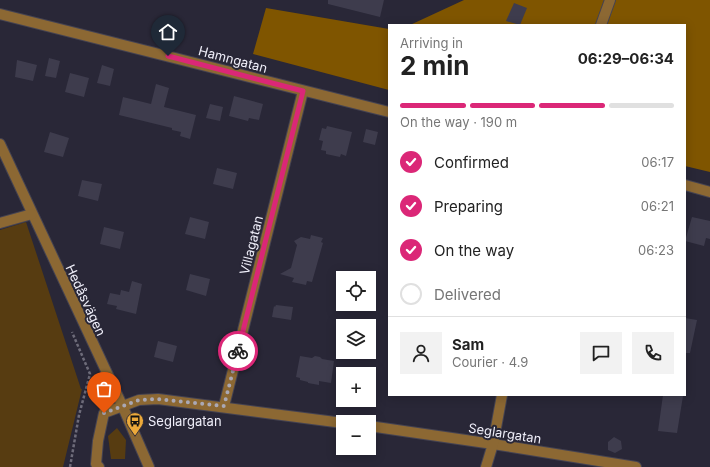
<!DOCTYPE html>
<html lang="en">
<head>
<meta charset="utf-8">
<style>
  :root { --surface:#fff; --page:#f2f2f2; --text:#222; --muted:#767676; --line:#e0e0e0; --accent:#db2777 }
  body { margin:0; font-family:Inter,sans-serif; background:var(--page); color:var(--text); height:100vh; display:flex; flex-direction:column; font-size:15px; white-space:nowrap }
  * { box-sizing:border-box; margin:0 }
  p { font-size:13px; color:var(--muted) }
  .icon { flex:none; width:22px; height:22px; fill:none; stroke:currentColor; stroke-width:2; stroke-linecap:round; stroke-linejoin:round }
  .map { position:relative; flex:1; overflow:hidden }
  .side { position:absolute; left:388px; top:24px; width:298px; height:372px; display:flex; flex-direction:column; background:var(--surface); border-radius:0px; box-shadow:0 2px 10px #0003 }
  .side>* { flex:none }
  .buttons { position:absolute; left:336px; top:271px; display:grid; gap:8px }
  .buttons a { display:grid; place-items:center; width:40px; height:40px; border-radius:0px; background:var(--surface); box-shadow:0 2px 10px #0003; font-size:20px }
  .pin { position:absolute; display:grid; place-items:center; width:34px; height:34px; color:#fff; margin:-41px -17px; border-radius:50% 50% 50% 0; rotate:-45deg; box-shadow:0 0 4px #0007 }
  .pin .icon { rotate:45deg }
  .courier { position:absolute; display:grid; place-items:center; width:40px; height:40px; margin:-20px; border:3px solid #db2777; border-radius:50%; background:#fff; color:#222; box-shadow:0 1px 5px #0007 }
  .headline em { font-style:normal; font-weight:700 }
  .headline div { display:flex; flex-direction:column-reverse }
  .headline { display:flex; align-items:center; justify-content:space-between; height:68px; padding:0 12px }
  h1 { font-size:26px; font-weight:700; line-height:30px }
  .bar { display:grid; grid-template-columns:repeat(4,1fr); gap:6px 4px; align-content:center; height:48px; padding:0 12px }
  .bar i { height:5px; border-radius:3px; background:var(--line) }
  .bar .selected { background:var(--accent) }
  .bar p { grid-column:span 4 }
  .line { display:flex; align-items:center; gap:10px; padding:0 12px; border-top:1px solid var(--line) }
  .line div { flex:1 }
  .round { display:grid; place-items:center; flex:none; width:42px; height:42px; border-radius:0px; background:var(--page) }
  ol { padding:0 12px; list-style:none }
  li { display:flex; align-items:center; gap:12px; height:44px }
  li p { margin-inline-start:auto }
  li .icon { padding:4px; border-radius:50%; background:var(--accent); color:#fff; stroke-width:4 }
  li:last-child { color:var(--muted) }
  li i { width:22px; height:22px; border:2px solid var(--line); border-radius:50% }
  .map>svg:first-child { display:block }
  .green { fill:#573c11 }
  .forest { fill:#7f5500 }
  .building { fill:#3e3c4d }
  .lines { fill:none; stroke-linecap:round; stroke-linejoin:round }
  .minor-casing { stroke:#454352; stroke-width:12 }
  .path { stroke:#6e6c7a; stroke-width:2.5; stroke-dasharray:3 2; stroke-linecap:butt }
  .minor { stroke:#8c6833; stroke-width:10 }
  .done { stroke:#aaa8b5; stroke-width:4; stroke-dasharray:0 7.2 }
  .route { stroke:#db2777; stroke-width:5 }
  .labels { text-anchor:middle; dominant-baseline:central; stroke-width:4; stroke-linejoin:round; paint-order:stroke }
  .street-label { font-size:13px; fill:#efeef9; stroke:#292737 }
  .poi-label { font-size:13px; fill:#efeef9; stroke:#292737; text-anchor:start }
</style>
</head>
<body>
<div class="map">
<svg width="710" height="467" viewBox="0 0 710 467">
  <rect width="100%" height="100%" fill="#292737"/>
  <g class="green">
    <polygon points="26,222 81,389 82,389 63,467 0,467 0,230"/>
    <polygon points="117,428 126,440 125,459 111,459 108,436"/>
  </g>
  <g class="forest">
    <polygon points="464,0 710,0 710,172 685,166 685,25 410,25"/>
    <polygon points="266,8 389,29 389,90 253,54"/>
  </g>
  <g class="building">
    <polygon points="328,0 384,0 380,17 328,4"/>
    <polygon points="514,3 527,8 520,25 506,21"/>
    <polygon points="49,58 60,61 56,78 45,76"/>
    <polygon points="17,60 37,65 33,81 15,77"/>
    <polygon points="102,65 114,69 110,86 97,83"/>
    <polygon points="70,73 89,78 84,97 65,92"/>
    <polygon points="156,84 169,88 164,107 196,115 190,139 180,136 181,132 172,130 172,128 119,115 123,97 151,104"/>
    <polygon points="234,96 263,104 259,120 249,118 248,121 229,116"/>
    <polygon points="210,104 223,107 220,121 206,118"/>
    <polygon points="327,126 352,132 346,156 341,154 340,157 326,154 326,151 321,150 323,141 319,140 322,128 326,129"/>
    <polygon points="366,129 378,132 375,145 363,142"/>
    <polygon points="50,132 69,138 63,157 44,152"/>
    <polygon points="217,168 237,173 233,189 213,184"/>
    <polygon points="82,180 102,184 98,201 78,196"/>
    <polygon points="190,217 209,222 205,239 185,234"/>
    <polygon points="692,217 710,221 710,239 706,238 704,246 685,241"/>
    <polygon points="104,227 124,232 120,249 100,244"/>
    <polygon points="311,235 323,238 321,242 323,243 312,282 307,281 306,285 292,282 294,278 280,274 291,268 297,245 294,241 301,237 310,239"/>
    <polygon points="190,274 210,279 206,296 186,290"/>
    <polygon points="132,281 142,284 136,314 116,309 117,306 107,304 110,293 120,295 121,290 129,292"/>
    <polygon points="276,305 293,307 291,320 272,317 274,306 275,307"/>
    <polygon points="685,318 697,320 690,353 685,353"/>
    <polygon points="158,341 177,346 173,362 154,357"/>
    <polygon points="300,356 312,358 315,356 320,357 322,359 334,361 331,383 319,381 319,385 308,383 308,382 300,380 300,378 296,377"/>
    <polygon points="663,395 683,396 677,433 658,431"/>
    <polygon points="614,437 621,441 622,449 615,453 608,450 608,442"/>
  </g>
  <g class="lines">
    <g class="minor-casing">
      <g id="minor">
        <polyline points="0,14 389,112"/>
        <polyline points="601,25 610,0"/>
        <polyline points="0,144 122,405 149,467"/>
        <polyline points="685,185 710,192"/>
        <polyline points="0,223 32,214"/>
        <polyline points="224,406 303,91"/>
        <polyline points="369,426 493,444 636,467"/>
        <polyline points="99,467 96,464 98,441 104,413 139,400 158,399 343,423"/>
        <polyline points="486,467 493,444 502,395"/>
      </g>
    </g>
    <polyline class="path" points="70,467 79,415 90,374 72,332"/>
    <use href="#minor" class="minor"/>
  </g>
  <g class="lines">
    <polyline class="done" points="104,413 139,400 158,399 224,406 238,351"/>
    <polyline class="route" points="168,56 303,91 238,351"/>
  </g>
  <defs>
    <g id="bus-pin" transform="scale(0.9)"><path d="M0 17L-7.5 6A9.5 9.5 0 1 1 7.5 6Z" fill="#eca93a" stroke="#292737"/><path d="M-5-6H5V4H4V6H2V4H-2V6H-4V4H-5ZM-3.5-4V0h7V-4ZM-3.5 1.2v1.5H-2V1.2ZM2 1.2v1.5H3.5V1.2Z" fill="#111"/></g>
  </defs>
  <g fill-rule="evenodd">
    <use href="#bus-pin" x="135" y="421"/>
  </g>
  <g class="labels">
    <g class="street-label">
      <text transform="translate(233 59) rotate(15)">Hamngatan</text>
      <text transform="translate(251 245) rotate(-76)">Villagatan</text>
      <text transform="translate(86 300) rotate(65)">Hedåsvägen</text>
      <text transform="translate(505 433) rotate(9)">Seglargatan</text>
    </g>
    <g class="poi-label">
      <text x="148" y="421">Seglargatan</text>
    </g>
  </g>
</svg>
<div class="buttons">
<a><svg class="icon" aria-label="locate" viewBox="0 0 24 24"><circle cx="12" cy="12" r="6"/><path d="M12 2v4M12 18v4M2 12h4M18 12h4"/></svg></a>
<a><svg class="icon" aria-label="layers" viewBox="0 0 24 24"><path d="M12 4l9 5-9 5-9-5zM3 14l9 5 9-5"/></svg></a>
<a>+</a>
<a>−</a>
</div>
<div class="pin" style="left:104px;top:413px;background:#ea580c"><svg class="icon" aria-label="bag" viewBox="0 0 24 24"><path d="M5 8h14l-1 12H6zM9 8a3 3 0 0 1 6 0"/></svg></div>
<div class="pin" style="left:168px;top:56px;background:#1f2937"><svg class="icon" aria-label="home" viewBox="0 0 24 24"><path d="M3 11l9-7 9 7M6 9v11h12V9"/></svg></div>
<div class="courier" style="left:238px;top:351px"><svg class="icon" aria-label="bike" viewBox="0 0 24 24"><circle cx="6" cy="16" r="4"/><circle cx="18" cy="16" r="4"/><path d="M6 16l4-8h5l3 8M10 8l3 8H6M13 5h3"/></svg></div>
<section class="side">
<div class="headline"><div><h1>2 min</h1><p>Arriving in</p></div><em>06:29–06:34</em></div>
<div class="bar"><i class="selected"></i><i class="selected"></i><i class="selected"></i><i></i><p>On the way · 190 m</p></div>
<ol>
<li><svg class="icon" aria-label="check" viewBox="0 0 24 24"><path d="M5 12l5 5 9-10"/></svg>Confirmed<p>06:17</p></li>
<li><svg class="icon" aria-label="check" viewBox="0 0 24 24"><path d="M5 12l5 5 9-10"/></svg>Preparing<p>06:21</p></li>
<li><svg class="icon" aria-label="check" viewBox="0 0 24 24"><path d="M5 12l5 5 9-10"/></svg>On the way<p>06:23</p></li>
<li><i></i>Delivered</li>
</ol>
<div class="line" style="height:72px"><a class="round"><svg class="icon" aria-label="person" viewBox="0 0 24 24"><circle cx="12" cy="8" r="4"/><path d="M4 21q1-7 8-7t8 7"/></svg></a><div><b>Sam</b><p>Courier · 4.9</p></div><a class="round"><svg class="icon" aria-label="chat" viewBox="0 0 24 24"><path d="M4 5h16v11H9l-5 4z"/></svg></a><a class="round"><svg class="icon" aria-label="phone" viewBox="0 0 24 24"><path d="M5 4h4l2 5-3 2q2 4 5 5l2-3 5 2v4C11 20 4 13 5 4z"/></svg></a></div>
</section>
</div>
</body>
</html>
